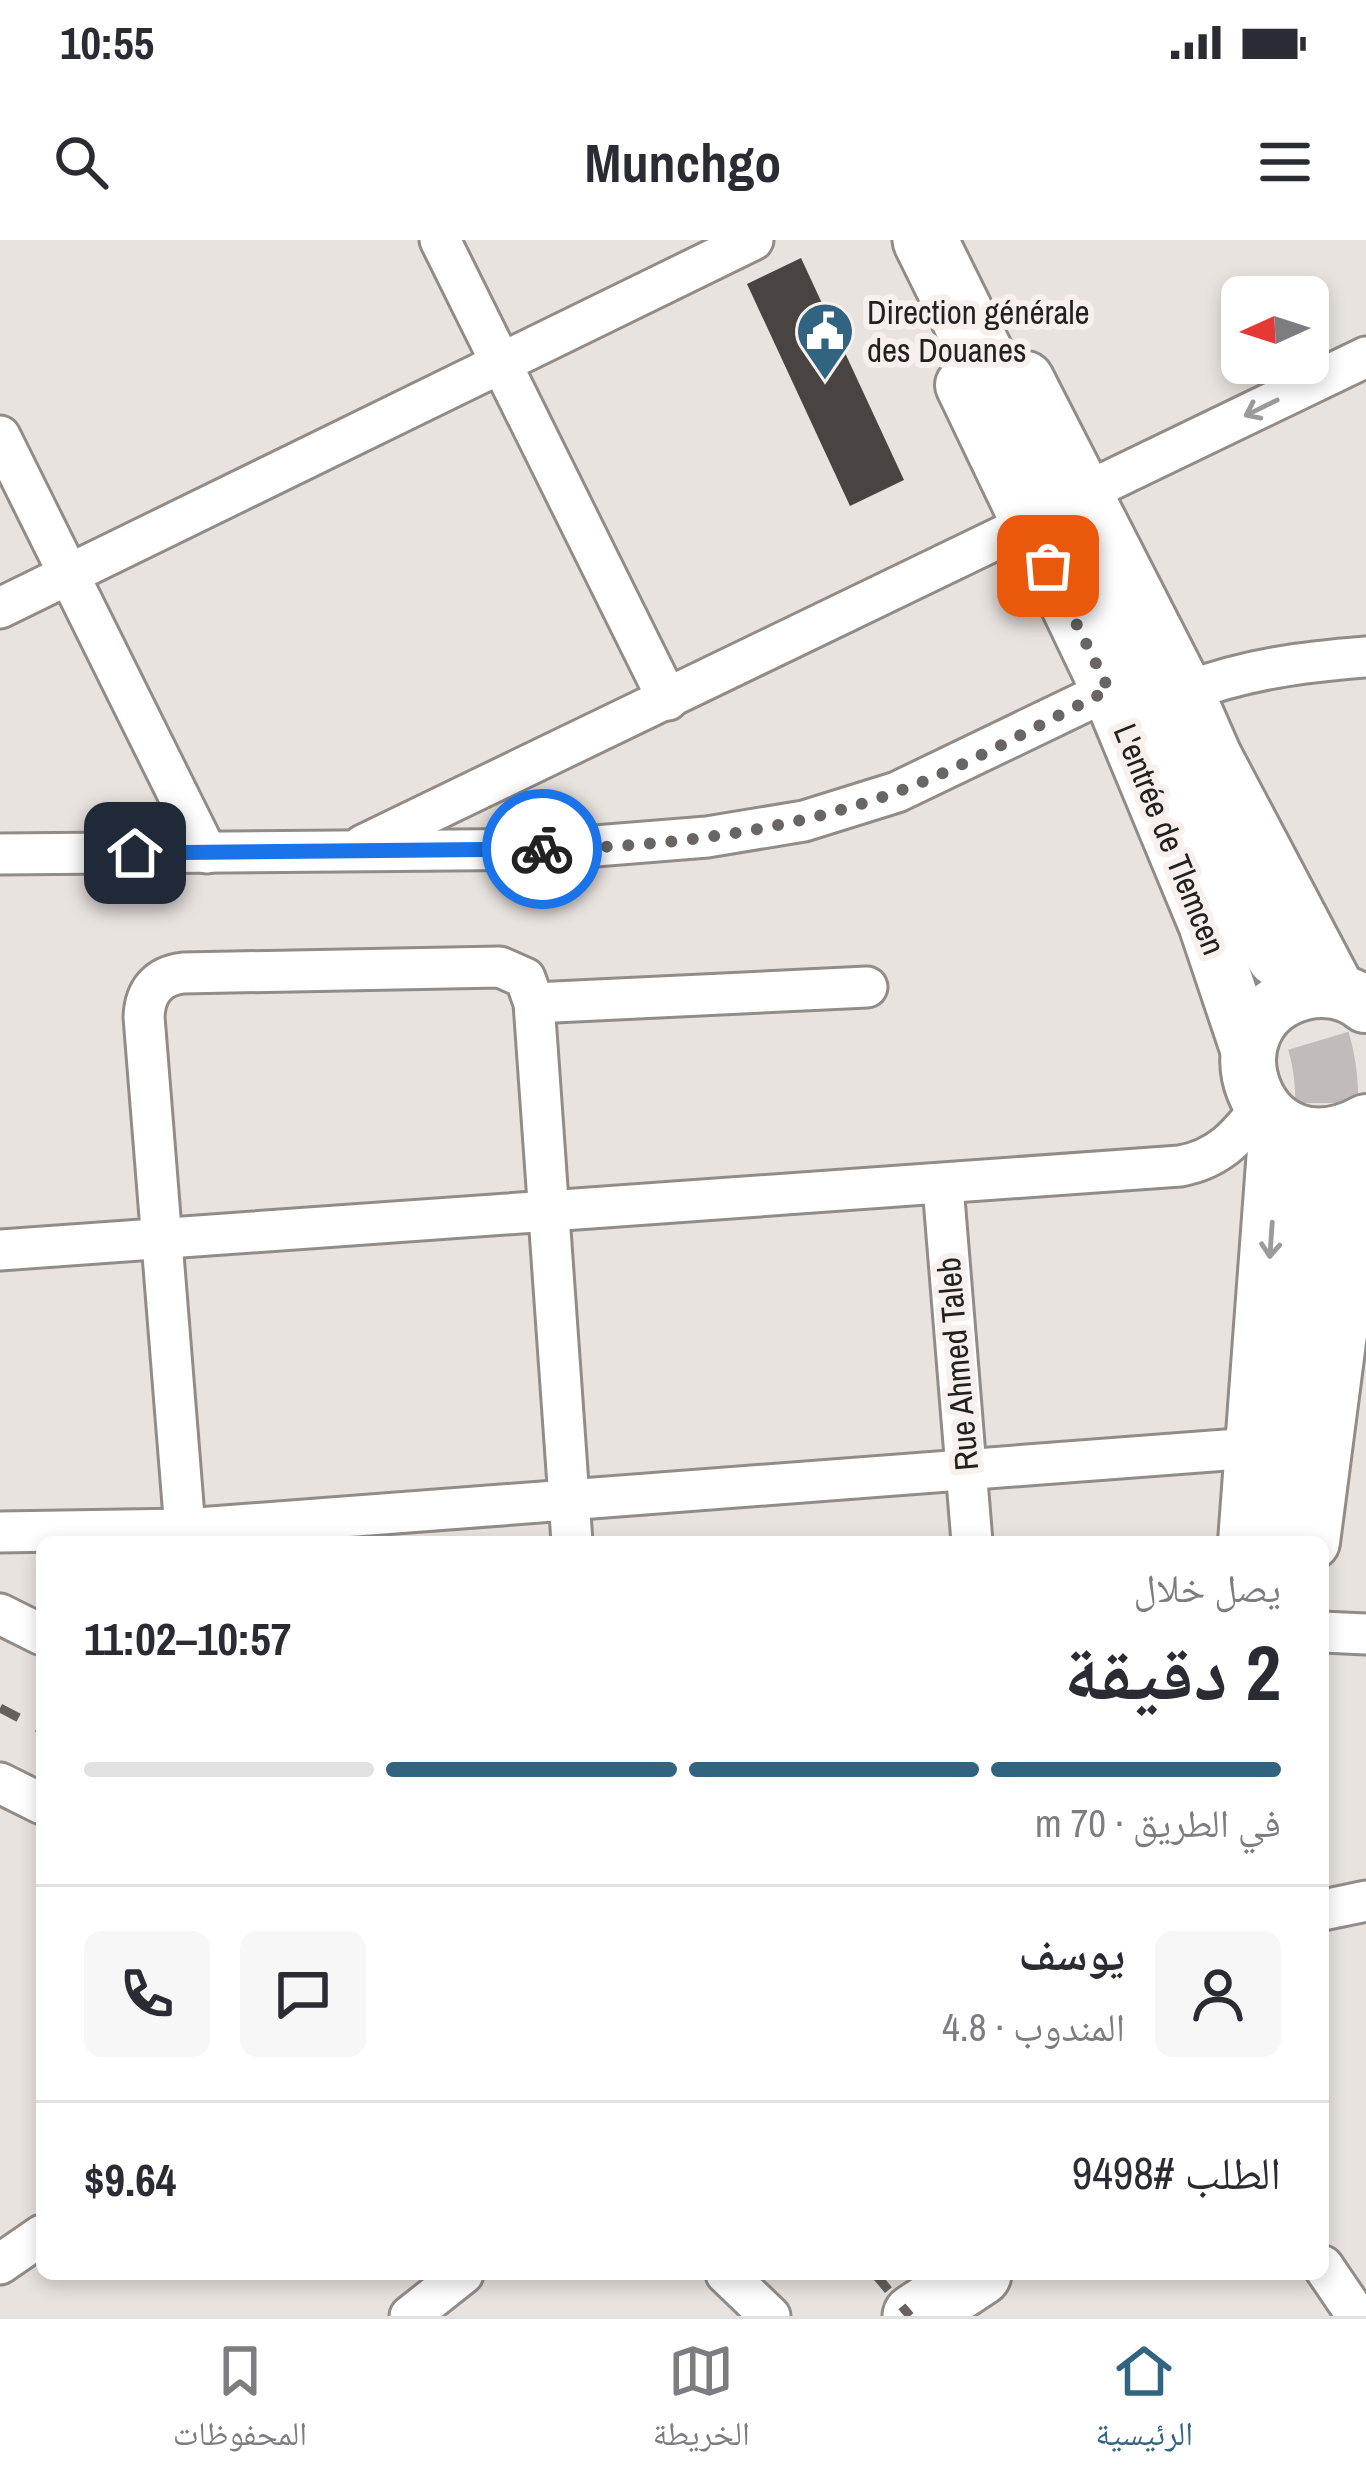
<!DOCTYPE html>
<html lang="ar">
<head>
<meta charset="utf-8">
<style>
  :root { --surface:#fff; --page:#f7f7f7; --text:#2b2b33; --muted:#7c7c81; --line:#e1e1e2; --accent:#306480 }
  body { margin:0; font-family:"Archivo Narrow","Noto Naskh Arabic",sans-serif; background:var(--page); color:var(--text); direction:rtl; height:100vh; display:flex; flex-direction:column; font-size:45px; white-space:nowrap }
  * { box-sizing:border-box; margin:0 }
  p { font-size:39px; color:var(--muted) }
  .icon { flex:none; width:66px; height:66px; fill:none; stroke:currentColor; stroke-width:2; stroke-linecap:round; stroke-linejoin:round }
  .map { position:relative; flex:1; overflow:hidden; direction:ltr }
  .details { position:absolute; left:36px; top:1296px; width:1293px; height:744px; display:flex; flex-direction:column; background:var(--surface); border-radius:18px; box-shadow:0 6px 18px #0003; direction:rtl }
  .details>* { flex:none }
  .needle { width:78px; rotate:267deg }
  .tools { position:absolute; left:1221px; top:36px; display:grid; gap:24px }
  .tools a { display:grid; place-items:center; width:108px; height:108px; border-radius:18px; background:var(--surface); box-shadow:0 6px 18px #0003; font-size:60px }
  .pin { position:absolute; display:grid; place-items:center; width:102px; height:102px; color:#fff; margin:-51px; border-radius:24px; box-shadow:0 6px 18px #0006 }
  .courier { position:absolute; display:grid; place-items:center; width:120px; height:120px; margin:-60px; border:9px solid #1a73e8; border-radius:50%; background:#fff; color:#222; box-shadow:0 3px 15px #0007 }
  .headline em { font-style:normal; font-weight:700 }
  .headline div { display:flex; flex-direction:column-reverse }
  .headline { display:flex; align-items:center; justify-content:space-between; height:204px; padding:0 48px }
  h1 { font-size:78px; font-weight:700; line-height:90px }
  .bar { display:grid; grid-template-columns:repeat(4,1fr); gap:18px 12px; align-content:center; height:144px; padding:0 48px }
  .bar i { height:15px; border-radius:9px; background:var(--line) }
  .bar .current { background:var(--accent) }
  .bar p { grid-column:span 4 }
  .line { display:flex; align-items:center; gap:30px; padding:0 48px; border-top:3px solid var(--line) }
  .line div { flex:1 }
  .round { display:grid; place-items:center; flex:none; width:126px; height:126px; border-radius:18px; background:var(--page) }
  .status { display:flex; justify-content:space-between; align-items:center; height:84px; padding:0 60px; background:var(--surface); direction:ltr }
  .status svg { height:33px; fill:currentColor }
  header { display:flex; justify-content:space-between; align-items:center; height:156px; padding:0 48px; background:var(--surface); font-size:54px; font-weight:700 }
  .dock { display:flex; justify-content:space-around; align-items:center; height:168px; border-top:3px solid var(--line); background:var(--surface); font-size:33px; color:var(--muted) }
  .dock a { display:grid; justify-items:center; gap:6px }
  .dock .current { color:var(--accent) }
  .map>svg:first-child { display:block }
  .building { fill:#494441 }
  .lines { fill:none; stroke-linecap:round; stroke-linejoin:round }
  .primary-tunnel { stroke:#c1bcb9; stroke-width:63; stroke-dasharray:63 32; stroke-linecap:butt }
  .minor-casing { stroke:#928c89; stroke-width:45 }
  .secondary-casing { stroke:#928c89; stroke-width:60 }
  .primary-casing { stroke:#928c89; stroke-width:69 }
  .minor { stroke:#fff; stroke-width:39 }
  .secondary { stroke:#fff; stroke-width:54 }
  .primary { stroke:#fff; stroke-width:63 }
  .rail { stroke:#64615f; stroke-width:9; stroke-dasharray:21 21; stroke-linecap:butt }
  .oneway { stroke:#9c9b9b }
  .done { stroke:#686563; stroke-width:12; stroke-dasharray:0 21.6 }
  .route { stroke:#1a73e8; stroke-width:15 }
  .labels { text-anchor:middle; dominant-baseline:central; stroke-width:12; stroke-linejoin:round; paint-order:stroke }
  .poi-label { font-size:33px; fill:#232120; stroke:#f7f0ed; text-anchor:start }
  .street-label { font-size:33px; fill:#232120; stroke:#f7f0ed }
</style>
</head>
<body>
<div class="status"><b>10:55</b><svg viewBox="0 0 49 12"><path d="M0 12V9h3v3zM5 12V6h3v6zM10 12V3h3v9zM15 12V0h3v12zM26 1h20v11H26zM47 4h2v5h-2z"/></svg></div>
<header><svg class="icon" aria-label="menu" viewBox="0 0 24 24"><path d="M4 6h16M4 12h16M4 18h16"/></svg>Munchgo<svg class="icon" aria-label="search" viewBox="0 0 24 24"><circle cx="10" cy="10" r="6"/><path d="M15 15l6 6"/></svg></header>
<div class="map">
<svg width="1366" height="2076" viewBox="0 0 1366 2076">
  <rect width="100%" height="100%" fill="#e9e3df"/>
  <polygon class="building" points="801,18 904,240 850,266 747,44"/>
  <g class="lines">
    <path class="primary-tunnel" d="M1278 715C1296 748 1316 782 1323 820 1331 860 1324 903 1322 944"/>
    <g class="minor-casing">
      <g id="minor">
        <polyline points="440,0 668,460"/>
        <polyline points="0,196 207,613"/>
        <polyline points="1086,252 1366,117"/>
        <polyline points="0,368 753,0"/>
        <path d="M1186 452C1246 429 1303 422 1366 417"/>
        <polyline points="363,605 1028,284"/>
        <polyline points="0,614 558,609 707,597 804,581 897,552 1109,450"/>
        <polyline points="534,763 867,747"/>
        <polyline points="943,946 972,1302"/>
        <path d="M0 1010 1180 926C1219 919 1238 897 1261 867"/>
        <polyline points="0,1292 185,1289 1252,1208"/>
        <path d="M186 1302 144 777C145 751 158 736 183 733L500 727 525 738 534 763 572 1302"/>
        <polyline points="0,1374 42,1395"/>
        <polyline points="1323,1392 1366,1394"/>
        <polyline points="0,1543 42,1564"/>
        <polyline points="1323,1670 1366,1661"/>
        <polyline points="0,2024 42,1995"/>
        <polyline points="1323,2026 1357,2076"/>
        <polyline points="726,2034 770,2076"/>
        <polyline points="410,2076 463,2034"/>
      </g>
    </g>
    <g class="secondary-casing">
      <g id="secondary">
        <polyline points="1026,139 1186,452 1214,516 1338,751"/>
        <polyline points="963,145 1109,450 1206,684 1248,809"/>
        <path d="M1365 765C1348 751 1325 747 1304 752 1199 779 1255 943 1366 882"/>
        <polyline points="1246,1302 1277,883"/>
        <polyline points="1312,1302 1366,886"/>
      </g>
    </g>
    <g class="primary-casing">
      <g id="primary">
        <polyline points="925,0 1278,715"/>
        <polyline points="1281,1302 1322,944"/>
        <polyline points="915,2076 979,2034"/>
      </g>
    </g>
    <use href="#minor" class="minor"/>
    <use href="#secondary" class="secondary"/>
    <use href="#primary" class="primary"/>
    <g class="rail">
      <polyline points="0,1468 42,1490"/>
      <polyline points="875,2034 910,2076"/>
    </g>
  </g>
  <defs><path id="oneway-shaft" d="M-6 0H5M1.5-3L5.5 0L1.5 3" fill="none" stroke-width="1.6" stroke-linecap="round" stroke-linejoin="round" transform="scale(3)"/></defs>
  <g class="oneway">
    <use href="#oneway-shaft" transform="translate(1261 168) rotate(154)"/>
    <use href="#oneway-shaft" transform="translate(1271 1000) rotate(94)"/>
  </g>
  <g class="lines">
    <path class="done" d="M542 609C660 607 782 593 894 553 966 527 1039 484 1109 450L1048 326"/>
    <polyline class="route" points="135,613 542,609"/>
  </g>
  <defs>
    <g id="civic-pin" transform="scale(3)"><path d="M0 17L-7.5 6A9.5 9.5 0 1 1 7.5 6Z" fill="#306480" stroke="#f7f0ed"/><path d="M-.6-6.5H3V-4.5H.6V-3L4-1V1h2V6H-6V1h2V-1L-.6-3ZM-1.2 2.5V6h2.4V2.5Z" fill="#fff"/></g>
  </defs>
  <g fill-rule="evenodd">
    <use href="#civic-pin" x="825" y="91"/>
  </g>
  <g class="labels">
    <g class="poi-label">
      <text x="867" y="72">Direction générale<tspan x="867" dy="38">des Douanes</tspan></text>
    </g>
    <g class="street-label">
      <text transform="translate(1170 599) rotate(68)">L'entrée de Tlemcen</text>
      <text transform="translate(957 1124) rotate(-95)">Rue Ahmed Taleb</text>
    </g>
  </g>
</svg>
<div class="tools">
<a><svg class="needle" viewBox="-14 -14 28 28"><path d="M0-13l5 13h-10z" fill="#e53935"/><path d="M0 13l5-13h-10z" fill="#7c7c81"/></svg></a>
</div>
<div class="pin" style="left:1048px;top:326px;background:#ea580c"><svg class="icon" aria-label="bag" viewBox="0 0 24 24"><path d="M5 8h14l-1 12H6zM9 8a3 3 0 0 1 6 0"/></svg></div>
<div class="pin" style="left:135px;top:613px;background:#1f2937"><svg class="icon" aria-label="home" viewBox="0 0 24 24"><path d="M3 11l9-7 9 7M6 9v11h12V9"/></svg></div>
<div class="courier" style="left:542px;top:609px"><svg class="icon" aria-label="bike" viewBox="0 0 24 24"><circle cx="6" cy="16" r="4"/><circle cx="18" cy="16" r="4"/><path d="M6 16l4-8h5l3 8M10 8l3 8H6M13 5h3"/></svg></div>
<section class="details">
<div class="headline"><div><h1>2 دقيقة</h1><p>يصل خلال</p></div><em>10:57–11:02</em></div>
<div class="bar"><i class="current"></i><i class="current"></i><i class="current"></i><i></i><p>في الطريق · 70 m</p></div>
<div class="line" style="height:216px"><a class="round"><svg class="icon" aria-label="person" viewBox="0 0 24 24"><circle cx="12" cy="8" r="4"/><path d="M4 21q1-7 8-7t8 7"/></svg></a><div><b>يوسف</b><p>المندوب · 4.8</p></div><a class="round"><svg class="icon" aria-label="chat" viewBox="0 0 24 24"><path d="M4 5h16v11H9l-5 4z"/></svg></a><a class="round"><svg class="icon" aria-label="phone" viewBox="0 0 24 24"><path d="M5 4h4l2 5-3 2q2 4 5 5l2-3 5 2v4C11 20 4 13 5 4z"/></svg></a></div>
<div class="line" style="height:156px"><div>الطلب #9498</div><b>$9.64</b></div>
</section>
</div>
<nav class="dock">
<a class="current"><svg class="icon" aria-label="home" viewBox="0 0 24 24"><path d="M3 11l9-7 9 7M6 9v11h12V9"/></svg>الرئيسية</a>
<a><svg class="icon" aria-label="map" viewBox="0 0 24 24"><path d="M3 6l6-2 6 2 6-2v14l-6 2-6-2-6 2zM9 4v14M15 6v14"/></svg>الخريطة</a>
<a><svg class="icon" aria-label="saved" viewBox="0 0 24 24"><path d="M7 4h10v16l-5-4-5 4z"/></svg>المحفوظات</a>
</nav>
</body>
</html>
